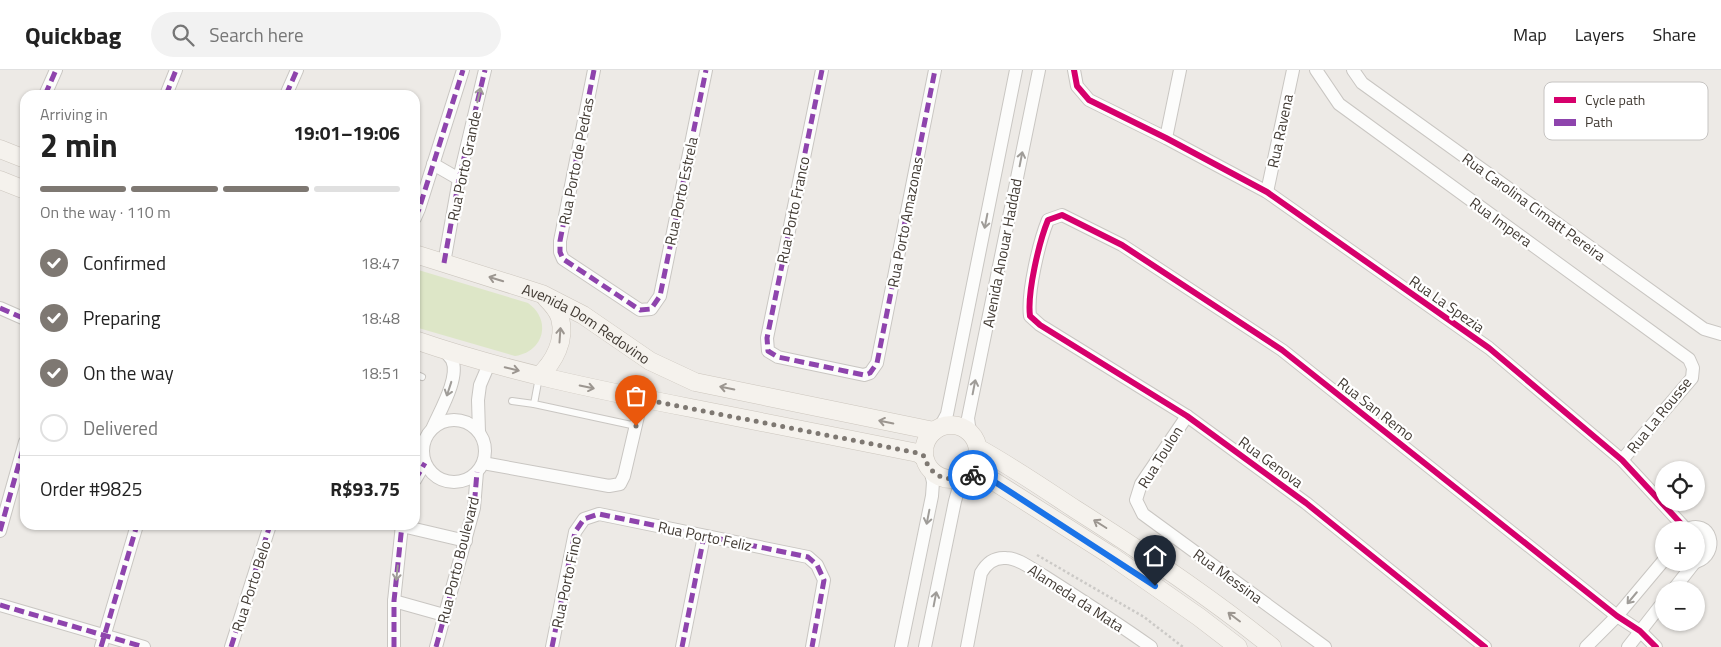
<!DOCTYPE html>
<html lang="en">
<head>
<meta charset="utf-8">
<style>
  :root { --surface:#fff; --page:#f2f2f2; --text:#222; --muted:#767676; --line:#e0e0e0; --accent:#7e7872 }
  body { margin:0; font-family:"Titillium Web",sans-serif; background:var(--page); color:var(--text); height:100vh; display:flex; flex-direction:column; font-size:19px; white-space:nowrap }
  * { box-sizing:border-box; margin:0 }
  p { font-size:16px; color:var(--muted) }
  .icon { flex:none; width:28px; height:28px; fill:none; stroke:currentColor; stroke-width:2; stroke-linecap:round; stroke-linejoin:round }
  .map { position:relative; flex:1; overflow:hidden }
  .details { position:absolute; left:20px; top:20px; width:400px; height:440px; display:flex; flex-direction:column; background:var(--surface); border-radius:15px; box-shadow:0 1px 4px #0004 }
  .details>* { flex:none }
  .buttons { position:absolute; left:1655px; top:391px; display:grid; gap:10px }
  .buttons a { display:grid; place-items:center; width:50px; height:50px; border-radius:50%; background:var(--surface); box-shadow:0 1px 4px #0004; font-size:25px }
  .pin { position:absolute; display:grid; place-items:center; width:42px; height:42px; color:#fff; margin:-51px -21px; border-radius:50% 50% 50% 0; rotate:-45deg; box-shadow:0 0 5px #0007 }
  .pin .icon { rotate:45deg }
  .courier { position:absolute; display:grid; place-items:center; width:50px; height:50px; margin:-25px; border:4px solid #1a73e8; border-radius:50%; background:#fff; color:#222; box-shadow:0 1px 6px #0007 }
  .overview em { font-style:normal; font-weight:700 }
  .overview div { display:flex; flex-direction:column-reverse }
  .overview { display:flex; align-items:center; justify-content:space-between; height:85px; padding:0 20px }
  h1 { font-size:32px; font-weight:700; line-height:38px }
  .bar { display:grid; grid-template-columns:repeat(4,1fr); gap:8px 5px; align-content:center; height:60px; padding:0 20px }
  .bar i { height:6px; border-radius:4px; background:var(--line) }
  .bar .on { background:var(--accent) }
  .bar p { grid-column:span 4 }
  .line { display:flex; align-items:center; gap:12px; padding:0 20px; border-top:1px solid var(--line) }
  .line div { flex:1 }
  ol { padding:0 20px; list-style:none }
  li { display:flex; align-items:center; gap:15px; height:55px }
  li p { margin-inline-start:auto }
  li .icon { padding:5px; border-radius:50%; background:var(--accent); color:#fff; stroke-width:4 }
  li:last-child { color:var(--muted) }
  li i { width:28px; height:28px; border:2px solid var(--line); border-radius:50% }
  header { display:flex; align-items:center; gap:30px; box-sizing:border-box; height:70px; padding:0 25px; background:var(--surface); border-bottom:1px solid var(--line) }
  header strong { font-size:24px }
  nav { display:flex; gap:28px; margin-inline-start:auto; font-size:18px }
  .search { width:350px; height:45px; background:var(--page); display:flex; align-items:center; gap:12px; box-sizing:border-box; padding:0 18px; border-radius:28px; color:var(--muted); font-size:19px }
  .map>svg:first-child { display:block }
  .green { fill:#dde6c7 }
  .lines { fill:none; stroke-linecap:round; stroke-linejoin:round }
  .lane-casing { stroke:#c9c6c2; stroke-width:8 }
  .street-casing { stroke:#c9c6c2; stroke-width:14 }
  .secondary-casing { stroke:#ccc6be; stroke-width:19 }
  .path { stroke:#cbc9c6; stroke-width:2.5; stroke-dasharray:2.5 2.5; stroke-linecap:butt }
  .lane { stroke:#fcfcfb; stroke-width:6 }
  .street { stroke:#fcfcfb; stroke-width:12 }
  .secondary { stroke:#f5f2ed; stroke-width:18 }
  .quiet { stroke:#8e44ad; stroke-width:5; stroke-dasharray:10 5; stroke-linecap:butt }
  .cycleway-casing { stroke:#fff; stroke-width:9 }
  .cycleway { stroke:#d6006c; stroke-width:6 }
  .oneway { stroke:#9f9c98 }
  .oneway2 { stroke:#9c9690 }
  .done { stroke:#7e7872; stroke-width:5; stroke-dasharray:0 9 }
  .route { stroke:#1a73e8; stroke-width:6 }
  .labels { text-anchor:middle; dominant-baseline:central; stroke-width:4.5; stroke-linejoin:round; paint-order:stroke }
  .street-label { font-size:15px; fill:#423b34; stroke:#fff }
  .key { fill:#fff; stroke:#c6c4c2; stroke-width:1 }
  .key-label { font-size:14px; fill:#423b34 }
</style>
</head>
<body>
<header>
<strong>Quickbag</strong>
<div class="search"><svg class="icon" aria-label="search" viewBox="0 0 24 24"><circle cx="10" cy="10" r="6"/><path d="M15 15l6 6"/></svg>Search here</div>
<nav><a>Map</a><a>Layers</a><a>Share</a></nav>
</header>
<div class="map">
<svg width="1721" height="577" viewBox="0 0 1721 577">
  <rect width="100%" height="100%" fill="#edeae6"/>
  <path class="green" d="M415 199 528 233C552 250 544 282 515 286L415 257Z"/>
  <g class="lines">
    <g class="lane-casing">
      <g id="lane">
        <polyline points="415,304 422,307"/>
        <polyline points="539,307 534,334 636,356"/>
        <polyline points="512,331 534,334"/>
      </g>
    </g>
    <g class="street-casing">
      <g id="street">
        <polyline points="594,0 560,171 560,182 563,189 640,240 651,239 660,226 706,0"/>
        <polyline points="822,0 767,268 768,281 778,287 864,305 870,303 877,293 935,0"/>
        <polyline points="1074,0 1077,16 1089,30 1166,68 1267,122 1489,278 1622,390 1686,459"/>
        <polyline points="1316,0 1339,34 1689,289 1693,298 1692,308 1622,390"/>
        <polyline points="1353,0 1362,13 1704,259 1721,264"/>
        <polyline points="45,25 56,0"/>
        <polyline points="166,25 176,0"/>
        <polyline points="286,25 297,0"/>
        <polyline points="1166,68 1180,0"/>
        <polyline points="433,94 459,109"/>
        <polyline points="1267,122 1293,0"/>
        <polyline points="415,148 419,139 463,0"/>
        <polyline points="444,193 459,109 485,0"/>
        <polyline points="0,238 25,249"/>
        <polyline points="1187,346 1141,414 1136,430 1143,444 1325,577"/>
        <circle cx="454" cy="381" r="31"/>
        <path d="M433 357C440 341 460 307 452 290 450 287 447 284 445 281"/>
        <polyline points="940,357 947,344 1016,0"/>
        <polyline points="479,362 478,330 480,315 489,294"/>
        <polyline points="972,365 969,356 968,348 1039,0"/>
        <polyline points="483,393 609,416 620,414 624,406 642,329"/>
        <polyline points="415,410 425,393"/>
        <polyline points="402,456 466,471"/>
        <path d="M1685 460C1711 446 1721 484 1696 492"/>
        <polyline points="0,461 25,372"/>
        <polyline points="1673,520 1695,492"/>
        <polyline points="394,531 444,545"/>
        <polyline points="0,535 144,577"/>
        <polyline points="101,577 137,455"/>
        <polyline points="231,577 270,455"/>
        <polyline points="394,577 394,531 402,455"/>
        <polyline points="436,577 474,438 477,402"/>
        <polyline points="552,577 575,462 584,449 599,444 808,487 817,495 824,510 812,577"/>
        <polyline points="682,577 704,466"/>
        <polyline points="901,577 932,426 933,412 930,399"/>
        <polyline points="925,577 955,431 962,407"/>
        <path d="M967 577 981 503C986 494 994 487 1006 488 1019 488 1033 500 1044 506 1080 529 1116 552 1151 577"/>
        <path d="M1485 577 1306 433 1187 346 1040 255 1030 246C1027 223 1039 172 1048 150L1062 145 1122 175 1282 280 1617 546 1640 561 1656 577"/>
        <polyline points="1586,577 1617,546 1664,490"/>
        <polyline points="1628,577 1664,531"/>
      </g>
    </g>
    <g class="secondary-casing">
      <g id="secondary">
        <polyline points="0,79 25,89"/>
        <polyline points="0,110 25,120"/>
        <path id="s1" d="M415 184 542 224 583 245 650 291 695 312 934 361"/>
        <path d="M415 270C505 301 598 320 691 338 767 353 842 368 918 383L924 387"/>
        <path d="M539 306C554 292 566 270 560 248 558 241 551 233 546 228"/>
        <circle cx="951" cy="382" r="27"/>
        <path d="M978 378C1011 396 1043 418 1075 439 1143 482 1209 526 1272 577"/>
        <polyline points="968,403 995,412 1110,485 1199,547 1238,577"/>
      </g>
    </g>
    <polyline class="path" points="1037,485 1144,547 1183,577"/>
    <use href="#lane" class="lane"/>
    <use href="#street" class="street"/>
    <use href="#secondary" class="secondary"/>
    <g class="quiet">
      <polyline points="594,0 560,171 560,182 563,189 640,240 651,239 660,226 706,0"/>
      <polyline points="822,0 767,268 768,281 778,287 864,305 870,303 877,293 935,0"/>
      <polyline points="45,25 56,0"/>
      <polyline points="166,25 176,0"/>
      <polyline points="286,25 297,0"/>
      <polyline points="415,148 419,139 463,0"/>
      <polyline points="444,193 459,109 485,0"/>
      <polyline points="0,238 25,249"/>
      <polyline points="415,410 425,393"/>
      <polyline points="0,461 25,372"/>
      <polyline points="0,535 144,577"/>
      <polyline points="101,577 137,455"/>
      <polyline points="231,577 270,455"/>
      <polyline points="394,577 394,531 402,455"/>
      <polyline points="436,577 474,438 477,402"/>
      <polyline points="552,577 575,462 584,449 599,444 808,487 817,495 824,510 812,577"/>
      <polyline points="682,577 704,466"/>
    </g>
    <g class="cycleway-casing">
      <g id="cycleway">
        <polyline points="1074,0 1077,16 1089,30 1166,68 1267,122 1489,278 1622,390 1686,459"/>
        <path d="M1485 577 1306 433 1187 346 1040 255 1030 246C1027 223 1039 172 1048 150L1062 145 1122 175 1282 280 1617 546 1640 561 1656 577"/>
      </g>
    </g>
    <use href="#cycleway" class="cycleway"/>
  </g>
  <defs><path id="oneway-shaft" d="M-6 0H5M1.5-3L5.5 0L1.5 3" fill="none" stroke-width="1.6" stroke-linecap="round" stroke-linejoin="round" transform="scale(1.25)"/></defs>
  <g class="oneway">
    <use href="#oneway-shaft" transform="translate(479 25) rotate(-77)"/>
    <use href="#oneway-shaft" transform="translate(1021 89) rotate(-79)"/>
    <use href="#oneway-shaft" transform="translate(986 151) rotate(101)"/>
    <use href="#oneway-shaft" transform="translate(974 317) rotate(-79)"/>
    <use href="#oneway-shaft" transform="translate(449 319) rotate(108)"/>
    <use href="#oneway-shaft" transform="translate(928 447) rotate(101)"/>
    <use href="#oneway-shaft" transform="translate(397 503) rotate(96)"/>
    <use href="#oneway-shaft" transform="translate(1632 528) rotate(130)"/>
    <use href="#oneway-shaft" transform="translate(935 529) rotate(-79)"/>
  </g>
  <g class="oneway2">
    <use href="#oneway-shaft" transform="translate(496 209) rotate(-163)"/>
    <use href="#oneway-shaft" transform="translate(560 265) rotate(-86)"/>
    <use href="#oneway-shaft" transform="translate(512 299) rotate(14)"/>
    <use href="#oneway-shaft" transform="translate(587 317) rotate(12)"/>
    <use href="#oneway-shaft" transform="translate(727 318) rotate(-168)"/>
    <use href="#oneway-shaft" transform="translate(886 352) rotate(-168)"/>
    <use href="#oneway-shaft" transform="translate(1100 454) rotate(-148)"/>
    <use href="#oneway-shaft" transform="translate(1234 547) rotate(-143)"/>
  </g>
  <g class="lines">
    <path class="done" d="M636 356 642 329 918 383 924 386C930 407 950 415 968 403L973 405"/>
    <polyline class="route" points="973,405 995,412 1155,516"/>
  </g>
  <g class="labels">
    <g class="street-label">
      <text transform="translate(1280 61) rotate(-78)">Rua Ravena</text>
      <text transform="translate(576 91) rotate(-79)">Rua Porto de Pedras</text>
      <text transform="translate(464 96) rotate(-78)">Rua Porto Grande</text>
      <text transform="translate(681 121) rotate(-78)">Rua Porto Estrela</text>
      <text transform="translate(1534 137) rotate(36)">Rua Carolina Cimatt Pereira</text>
      <text transform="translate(793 140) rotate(-78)">Rua Porto Franco</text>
      <text transform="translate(905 152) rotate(-79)">Rua Porto Amazonas</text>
      <text transform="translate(1501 152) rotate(36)">Rua Impera</text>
      <text transform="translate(1002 183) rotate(-79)">Avenida Anouar Haddad</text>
      <text transform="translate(1447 234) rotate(35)">Rua La Spezia</text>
      <text stroke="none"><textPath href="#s1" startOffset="186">Avenida Dom Redovino</textPath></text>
      <text transform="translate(1376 339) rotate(38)">Rua San Remo</text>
      <text transform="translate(1659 345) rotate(-51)">Rua La Rousse</text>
      <text transform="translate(1160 387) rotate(-58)">Rua Toulon</text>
      <text transform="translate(1271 392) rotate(36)">Rua Genova</text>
      <text transform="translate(705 466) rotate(12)">Rua Porto Feliz</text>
      <text transform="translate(458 490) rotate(-76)">Rua Porto Boulevard</text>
      <text transform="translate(1228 506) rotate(36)">Rua Messina</text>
      <text transform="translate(566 512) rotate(-78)">Rua Porto Fino</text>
      <text transform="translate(251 516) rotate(-72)">Rua Porto Belo</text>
      <text transform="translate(1076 528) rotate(33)">Alameda da Mata</text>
    </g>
  </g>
  <rect x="1544" y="12" width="164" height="58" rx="8" class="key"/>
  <rect x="1554" y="27" width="22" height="6" fill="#d6006c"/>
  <rect x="1554" y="49" width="22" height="7" fill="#8e44ad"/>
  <g class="key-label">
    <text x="1585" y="35">Cycle path</text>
    <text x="1585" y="57">Path</text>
  </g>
</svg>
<div class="buttons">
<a><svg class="icon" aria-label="locate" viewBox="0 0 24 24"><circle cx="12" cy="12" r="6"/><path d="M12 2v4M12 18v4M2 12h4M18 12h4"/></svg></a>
<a>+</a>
<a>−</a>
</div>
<div class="pin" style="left:636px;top:356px;background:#ea580c"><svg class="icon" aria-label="bag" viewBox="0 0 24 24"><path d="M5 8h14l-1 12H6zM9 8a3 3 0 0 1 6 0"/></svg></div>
<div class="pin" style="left:1155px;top:516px;background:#1f2937"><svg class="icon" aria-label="home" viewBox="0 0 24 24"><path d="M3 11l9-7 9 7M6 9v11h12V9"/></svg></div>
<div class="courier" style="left:973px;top:405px"><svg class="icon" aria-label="bike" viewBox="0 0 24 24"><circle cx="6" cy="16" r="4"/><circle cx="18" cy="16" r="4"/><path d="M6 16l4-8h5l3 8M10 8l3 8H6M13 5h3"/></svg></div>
<section class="details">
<div class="overview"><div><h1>2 min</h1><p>Arriving in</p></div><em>19:01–19:06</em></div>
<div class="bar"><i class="on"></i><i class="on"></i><i class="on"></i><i></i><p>On the way · 110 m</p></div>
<ol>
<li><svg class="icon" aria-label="check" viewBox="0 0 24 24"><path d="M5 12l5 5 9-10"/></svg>Confirmed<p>18:47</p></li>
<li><svg class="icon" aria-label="check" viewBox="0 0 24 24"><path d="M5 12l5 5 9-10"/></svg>Preparing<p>18:48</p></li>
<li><svg class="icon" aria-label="check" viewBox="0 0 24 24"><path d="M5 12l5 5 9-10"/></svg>On the way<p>18:51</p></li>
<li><i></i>Delivered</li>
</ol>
<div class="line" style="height:65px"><div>Order #9825</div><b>R$93.75</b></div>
</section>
</div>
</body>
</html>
